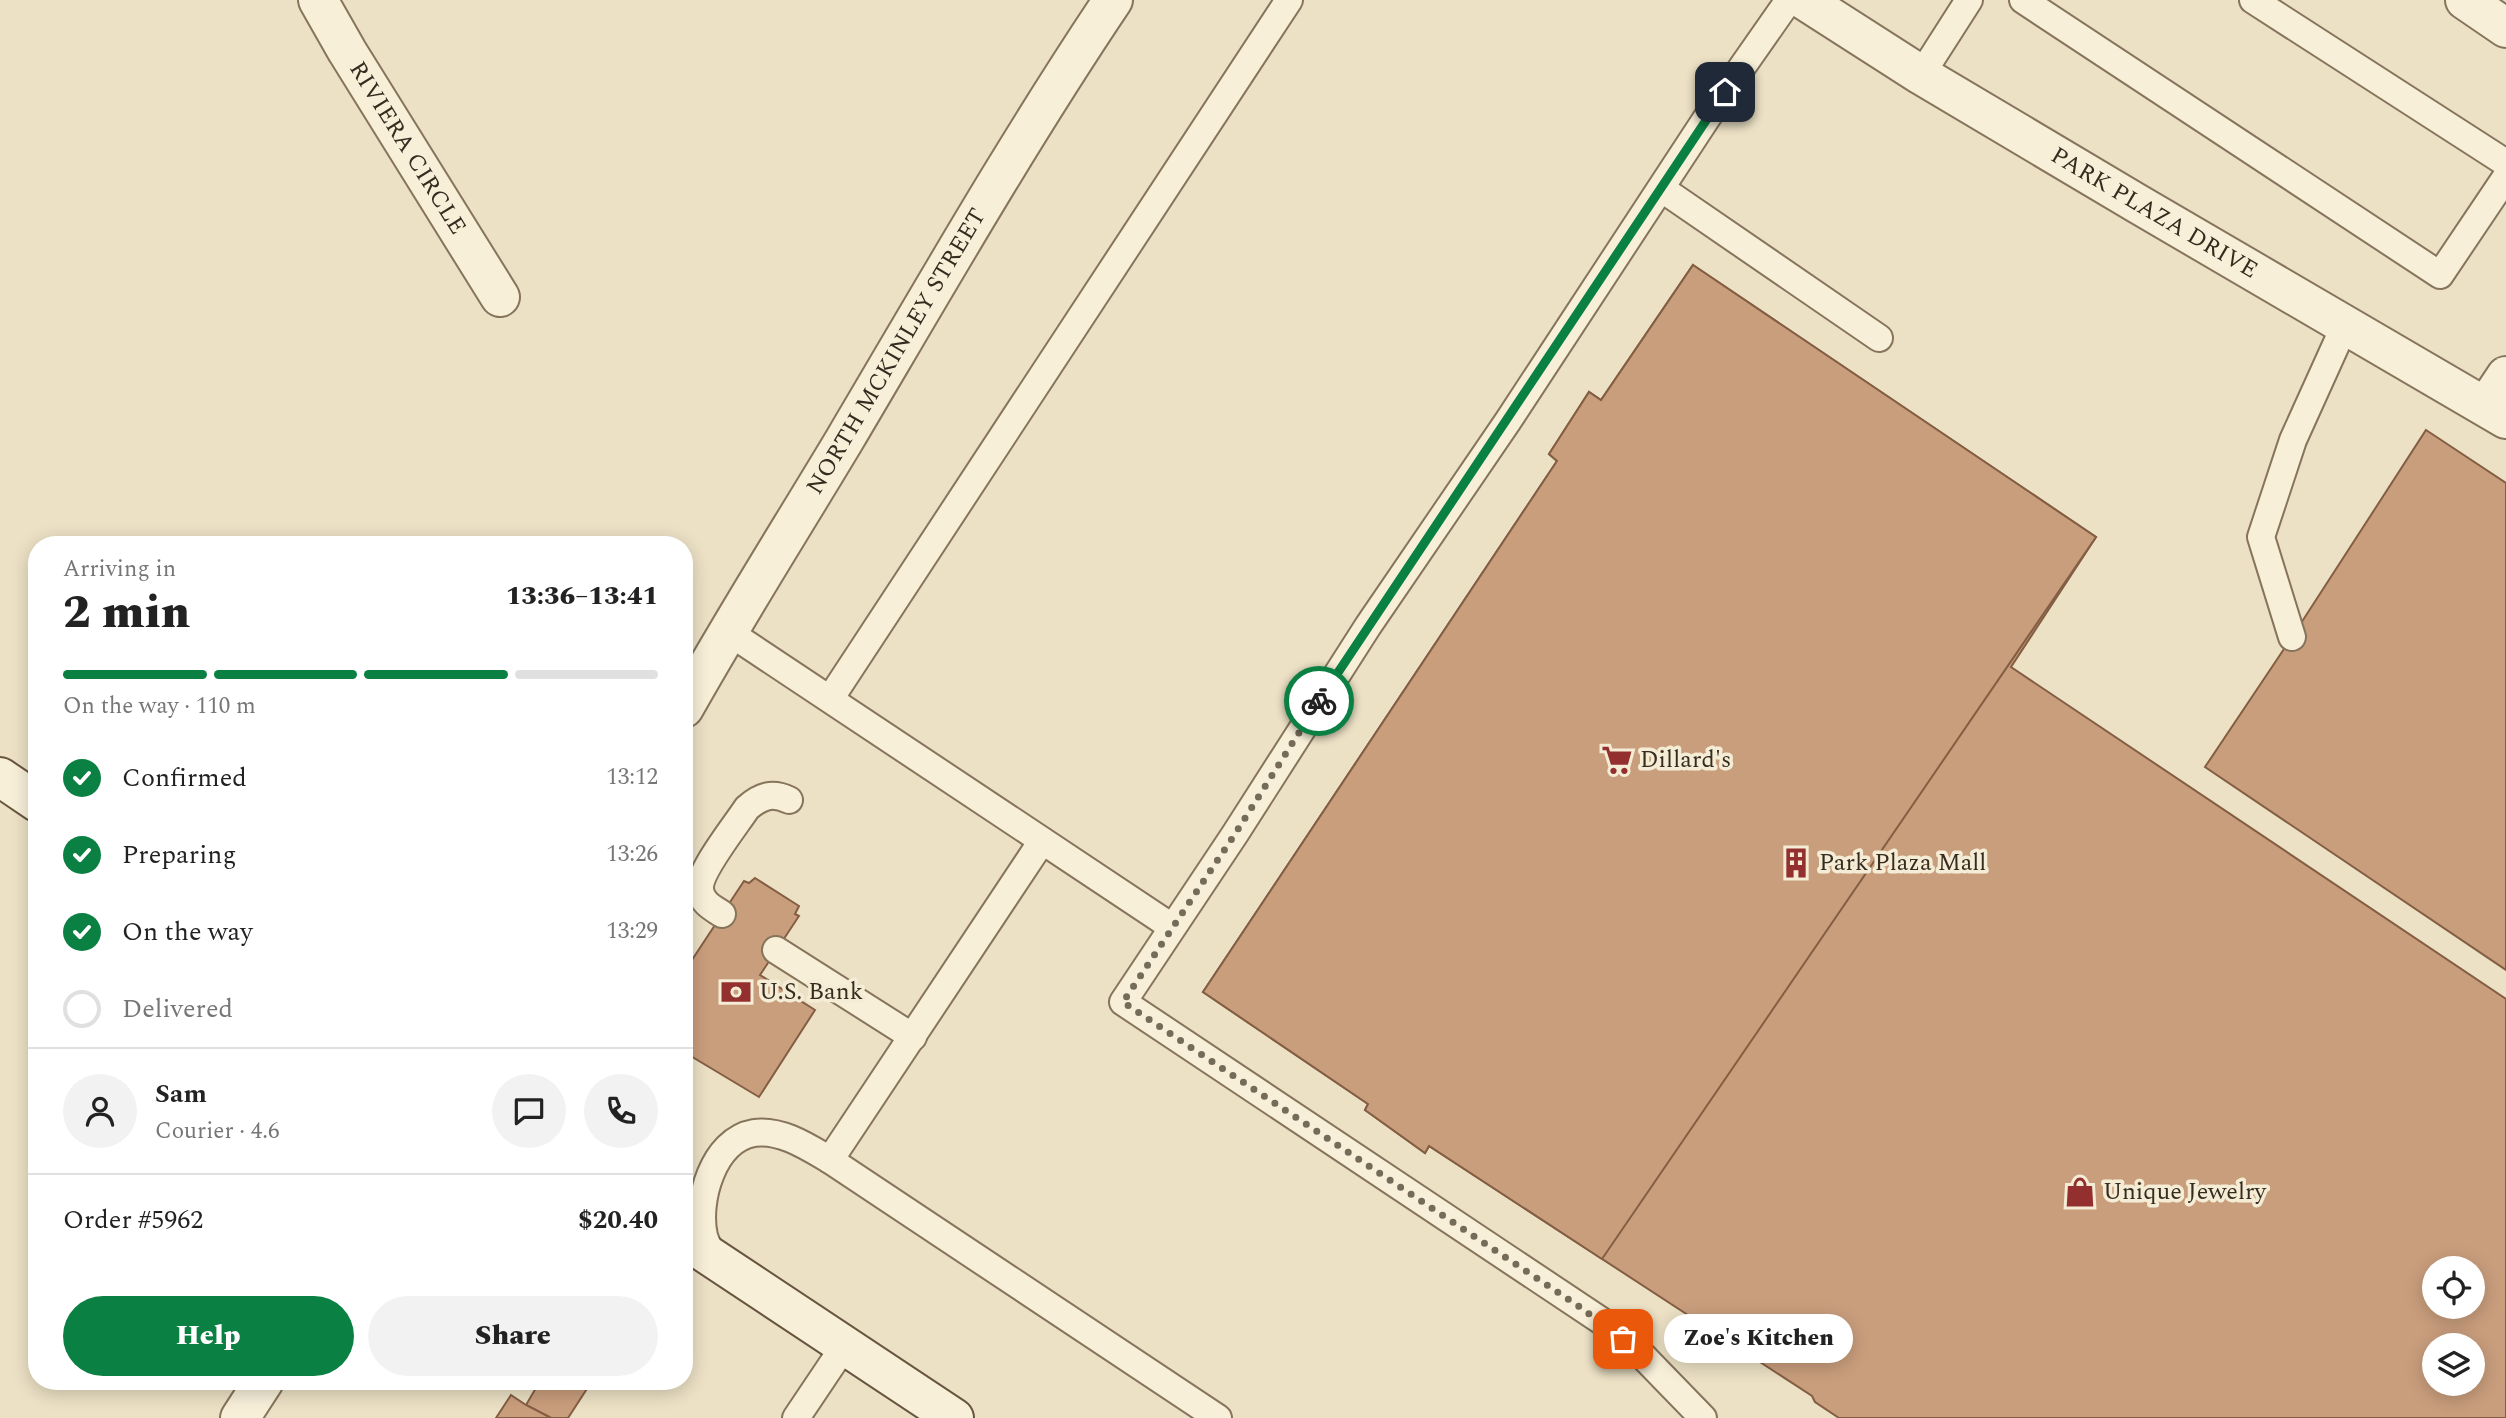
<!DOCTYPE html>
<html lang="en">
<head>
<meta charset="utf-8">
<style>
  :root { --surface:#fff; --page:#f2f2f2; --text:#222; --muted:#767676; --line:#e0e0e0; --accent:#0b8043 }
  body { margin:0; font-family:Spectral,serif; background:var(--page); color:var(--text); height:100vh; display:flex; flex-direction:column; font-size:26px; white-space:nowrap }
  * { box-sizing:border-box; margin:0 }
  p { font-size:23px; color:var(--muted) }
  .icon { flex:none; width:38px; height:38px; fill:none; stroke:currentColor; stroke-width:2; stroke-linecap:round; stroke-linejoin:round }
  .map { position:relative; flex:1; overflow:hidden }
  .sheet { position:absolute; left:28px; top:536px; width:665px; height:854px; display:flex; flex-direction:column; background:var(--surface); border-radius:28px; box-shadow:0 4px 18px #0003 }
  .sheet>* { flex:none }
  .fabs { position:absolute; left:2422px; top:1256px; display:grid; gap:14px }
  .fabs a { display:grid; place-items:center; width:63px; height:63px; border-radius:50%; background:var(--surface); box-shadow:0 4px 18px #0003; font-size:35px }
  .pin { position:absolute; display:grid; place-items:center; width:60px; height:60px; color:#fff; margin:-30px; border-radius:14px; box-shadow:0 4px 10px #0006 }
  .courier { position:absolute; display:grid; place-items:center; width:70px; height:70px; margin:-35px; border:5px solid #0b8043; border-radius:50%; background:#fff; color:#222; box-shadow:0 2px 9px #0007 }
  .bubble { position:absolute; height:49px; border-radius:24px; background:var(--surface); box-shadow:0 4px 18px #0003; font-size:23px; font-weight:800; line-height:49px; text-align:center }
  .headline em { font-style:normal; font-weight:800 }
  .headline div { display:flex; flex-direction:column-reverse }
  .headline { display:flex; align-items:center; justify-content:space-between; height:119px; padding:0 35px }
  h1 { font-size:46px; font-weight:800; line-height:52px }
  .bar { display:grid; grid-template-columns:repeat(4,1fr); gap:10px 7px; align-content:center; height:84px; padding:0 35px }
  .bar i { height:9px; border-radius:5px; background:var(--line) }
  .bar .active { background:var(--accent) }
  .bar p { grid-column:span 4 }
  .line { display:flex; align-items:center; gap:18px; padding:0 35px; border-top:2px solid var(--line) }
  .line div { flex:1 }
  .round { display:grid; place-items:center; flex:none; width:74px; height:74px; border-radius:37px; background:var(--page) }
  ol { padding:0 35px; list-style:none }
  li { display:flex; align-items:center; gap:21px; height:77px }
  li p { margin-inline-start:auto }
  li .icon { padding:7px; border-radius:50%; background:var(--accent); color:#fff; stroke-width:4 }
  li:last-child { color:var(--muted) }
  li i { width:38px; height:38px; border:4px solid var(--line); border-radius:50% }
  .cta { display:flex; gap:14px; margin-top:auto; padding:14px 35px }
  .cta a { flex:1; height:80px; border-radius:42px; background:var(--accent); color:#fff; font-size:28px; font-weight:800; line-height:80px; text-align:center }
  .cta a+a { background:var(--page); color:var(--text) }
  .map>svg:first-child { display:block }
  .building { fill:#c99e7d; stroke:#845e43; stroke-width:2; fill-rule:evenodd }
  .lines { fill:none; stroke-linecap:round; stroke-linejoin:round }
  .lane-casing { stroke:#86745c; stroke-width:30 }
  .street-casing { stroke:#86745c; stroke-width:42 }
  .secondary-casing { stroke:#68553f; stroke-width:42 }
  .lane { stroke:#f7efd8; stroke-width:26 }
  .street { stroke:#f7efd8; stroke-width:38 }
  .secondary { stroke:#f7efd8; stroke-width:38 }
  .done { stroke:#766b59; stroke-width:7; stroke-dasharray:0 12.6 }
  .route { stroke:#0b8043; stroke-width:9 }
  .labels { text-anchor:middle; dominant-baseline:central; stroke-width:7; stroke-linejoin:round; paint-order:stroke }
  .street-label { font-size:24px; fill:#372b1f; stroke:#f4ecd5 }
  .poi-label { font-size:24px; fill:#372b1f; stroke:#f4ecd5; text-anchor:start }
</style>
</head>
<body>
<div class="map">
<svg width="2506" height="1418" viewBox="0 0 2506 1418">
  <rect width="100%" height="100%" fill="#ece1c5"/>
  <g class="building">
    <path d="M1693 265 2096 537 2011 667 2506 999V1418H1839L1815 1402 1812 1396 1429 1146 1425 1153 1365 1110 1368 1104 1203 992 1557 461 1549 454 1589 392 1601 400ZM2434 1269H2473V1307H2434ZM2434 1346H2473V1384H2434Z"/>
    <polygon points="1693,265 2096,537 1602,1259 1429,1146 1425,1153 1365,1110 1368,1104 1203,992 1557,461 1549,454 1589,392 1601,400"/>
    <polygon points="2426,430 2506,483 2506,970 2205,767 2292,637"/>
    <polygon points="755,878 799,906 795,914 799,916 760,975 815,1010 759,1097 684,1052 684,972 744,881 749,883"/>
    <polygon points="540,1381 592,1381 568,1418 551,1418 526,1405"/>
    <polygon points="511,1395 526,1405 551,1418 496,1418"/>
  </g>
  <g class="lines">
    <g class="lane-casing">
      <g id="lane">
        <polyline points="2023,0 2440,275 2506,177"/>
        <polyline points="2253,0 2506,163"/>
        <polyline points="1921,75 1969,0"/>
        <polyline points="1662,189 1879,338"/>
        <polyline points="727,631 1172,927"/>
        <polyline points="2292,637 2261,537 2293,440 2345,325"/>
        <polyline points="830,699 1289,0"/>
        <path d="M722 914C713 908 702 903 700 890 698 872 736 825 747 808 761 796 772 792 789 800"/>
        <polyline points="776,950 913,1037"/>
        <polyline points="830,1160 1042,841"/>
        <path d="M715 1261C712 1253 706 1244 704 1236 696 1201 713 1140 754 1133 781 1129 808 1147 830 1160L1218 1418"/>
        <polyline points="796,1418 845,1345"/>
        <polyline points="1703,1418 1638,1351 1609,1326 1123,1002 1235,834 1368,626 1508,421 1712,110 1789,0"/>
      </g>
    </g>
    <g class="street-casing">
      <g id="street">
        <path id="s1" d="M318 0 347 51 500 297"/>
        <path id="s2" d="M1804 0 1921 75 2138 204 2506 419"/>
        <polyline points="2465,0 2506,28"/>
        <polyline points="2486,406 2506,376"/>
        <path id="s3" d="M684 708C735 617 791 529 845 439 932 292 1017 143 1113 0"/>
        <polyline points="240,1418 264,1381"/>
      </g>
    </g>
    <g class="secondary-casing">
      <g id="secondary">
        <polyline points="0,777 37,802"/>
        <polyline points="684,1239 954,1418"/>
      </g>
    </g>
    <use href="#lane" class="lane"/>
    <use href="#street" class="street"/>
    <use href="#secondary" class="secondary"/>
  </g>
  <g class="lines">
    <polyline class="done" points="1319,701 1235,834 1123,1002 1577,1305 1623,1339"/>
    <polyline class="route" points="1319,701 1725,92"/>
  </g>
  <defs>
    <g id="supermarket-bare" transform="scale(2.415)"><path d="M-6-5.5h2.5l.6 2H6L4.5 2H-2.5L-4.4-4H-6ZM-1.5 3.2a1.3 1.3 0 1 0 .1 0ZM3 3.2a1.3 1.3 0 1 0 .1 0Z" fill="#93302f" stroke="#f4ecd5" stroke-width="2.5" paint-order="stroke"/></g>
    <g id="building-bare" transform="scale(2.415)"><path d="M-4-6H4V6H1V3H-1V6H-4ZM-2.5-4.3h1.7v1.8h-1.7ZM.8-4.3h1.7v1.8H.8ZM-2.5-1h1.7V.8h-1.7ZM.8-1h1.7V.8H.8Z" fill="#93302f" stroke="#f4ecd5" stroke-width="2.5" paint-order="stroke"/></g>
    <g id="bank-bare" transform="scale(2.415)"><path d="M-6-4H6V4H-6ZM0-2.3a2.3 2.3 0 1 0 0 4.6a2.3 2.3 0 1 0 0-4.6Z" fill="#93302f" stroke="#f4ecd5" stroke-width="2.5" paint-order="stroke"/></g>
    <g id="shop-bare" transform="scale(2.415)"><path d="M-5-2.5h2.3a2.7 3.5 0 0 1 5.4 0H5L5.5 6h-11ZM-1.5-2.5h3a1.5 2.3 0 0 0-3 0Z" fill="#93302f" stroke="#f4ecd5" stroke-width="2.5" paint-order="stroke"/></g>
  </defs>
  <g fill-rule="evenodd">
    <use href="#supermarket-bare" x="1617" y="760"/>
    <use href="#building-bare" x="1796" y="863"/>
    <use href="#bank-bare" x="736" y="992"/>
    <use href="#shop-bare" x="2080" y="1192"/>
  </g>
  <g class="labels">
    <g class="street-label">
      <text stroke="none"><textPath href="#s1" startOffset="173">RIVIERA CIRCLE</textPath></text>
      <text stroke="none"><textPath href="#s2" startOffset="410">PARK PLAZA DRIVE</textPath></text>
      <text stroke="none"><textPath href="#s3" startOffset="415">NORTH MCKINLEY STREET</textPath></text>
    </g>
    <g class="poi-label">
      <text x="1640" y="760">Dillard's</text>
      <text x="1819" y="863">Park Plaza Mall</text>
      <text x="759" y="992">U.S. Bank</text>
      <text x="2103" y="1192">Unique Jewelry</text>
    </g>
  </g>
</svg>
<div class="fabs">
<a><svg class="icon" aria-label="locate" viewBox="0 0 24 24"><circle cx="12" cy="12" r="6"/><path d="M12 2v4M12 18v4M2 12h4M18 12h4"/></svg></a>
<a><svg class="icon" aria-label="layers" viewBox="0 0 24 24"><path d="M12 4l9 5-9 5-9-5zM3 14l9 5 9-5"/></svg></a>
</div>
<div class="pin" style="left:1623px;top:1339px;background:#ea580c"><svg class="icon" aria-label="bag" viewBox="0 0 24 24"><path d="M5 8h14l-1 12H6zM9 8a3 3 0 0 1 6 0"/></svg></div>
<div class="pin" style="left:1725px;top:92px;background:#1f2937"><svg class="icon" aria-label="home" viewBox="0 0 24 24"><path d="M3 11l9-7 9 7M6 9v11h12V9"/></svg></div>
<div class="courier" style="left:1319px;top:701px"><svg class="icon" aria-label="bike" viewBox="0 0 24 24"><circle cx="6" cy="16" r="4"/><circle cx="18" cy="16" r="4"/><path d="M6 16l4-8h5l3 8M10 8l3 8H6M13 5h3"/></svg></div>
<div class="bubble" style="left:1664px;top:1314px;width:189px">Zoe's Kitchen</div>
<section class="sheet">
<div class="headline"><div><h1>2 min</h1><p>Arriving in</p></div><em>13:36–13:41</em></div>
<div class="bar"><i class="active"></i><i class="active"></i><i class="active"></i><i></i><p>On the way · 110 m</p></div>
<ol>
<li><svg class="icon" aria-label="check" viewBox="0 0 24 24"><path d="M5 12l5 5 9-10"/></svg>Confirmed<p>13:12</p></li>
<li><svg class="icon" aria-label="check" viewBox="0 0 24 24"><path d="M5 12l5 5 9-10"/></svg>Preparing<p>13:26</p></li>
<li><svg class="icon" aria-label="check" viewBox="0 0 24 24"><path d="M5 12l5 5 9-10"/></svg>On the way<p>13:29</p></li>
<li><i></i>Delivered</li>
</ol>
<div class="line" style="height:126px"><a class="round"><svg class="icon" aria-label="person" viewBox="0 0 24 24"><circle cx="12" cy="8" r="4"/><path d="M4 21q1-7 8-7t8 7"/></svg></a><div><b>Sam</b><p>Courier · 4.6</p></div><a class="round"><svg class="icon" aria-label="chat" viewBox="0 0 24 24"><path d="M4 5h16v11H9l-5 4z"/></svg></a><a class="round"><svg class="icon" aria-label="phone" viewBox="0 0 24 24"><path d="M5 4h4l2 5-3 2q2 4 5 5l2-3 5 2v4C11 20 4 13 5 4z"/></svg></a></div>
<div class="line" style="height:91px"><div>Order #5962</div><b>$20.40</b></div>
<div class="cta"><a>Help</a><a>Share</a></div>
</section>
</div>
</body>
</html>
